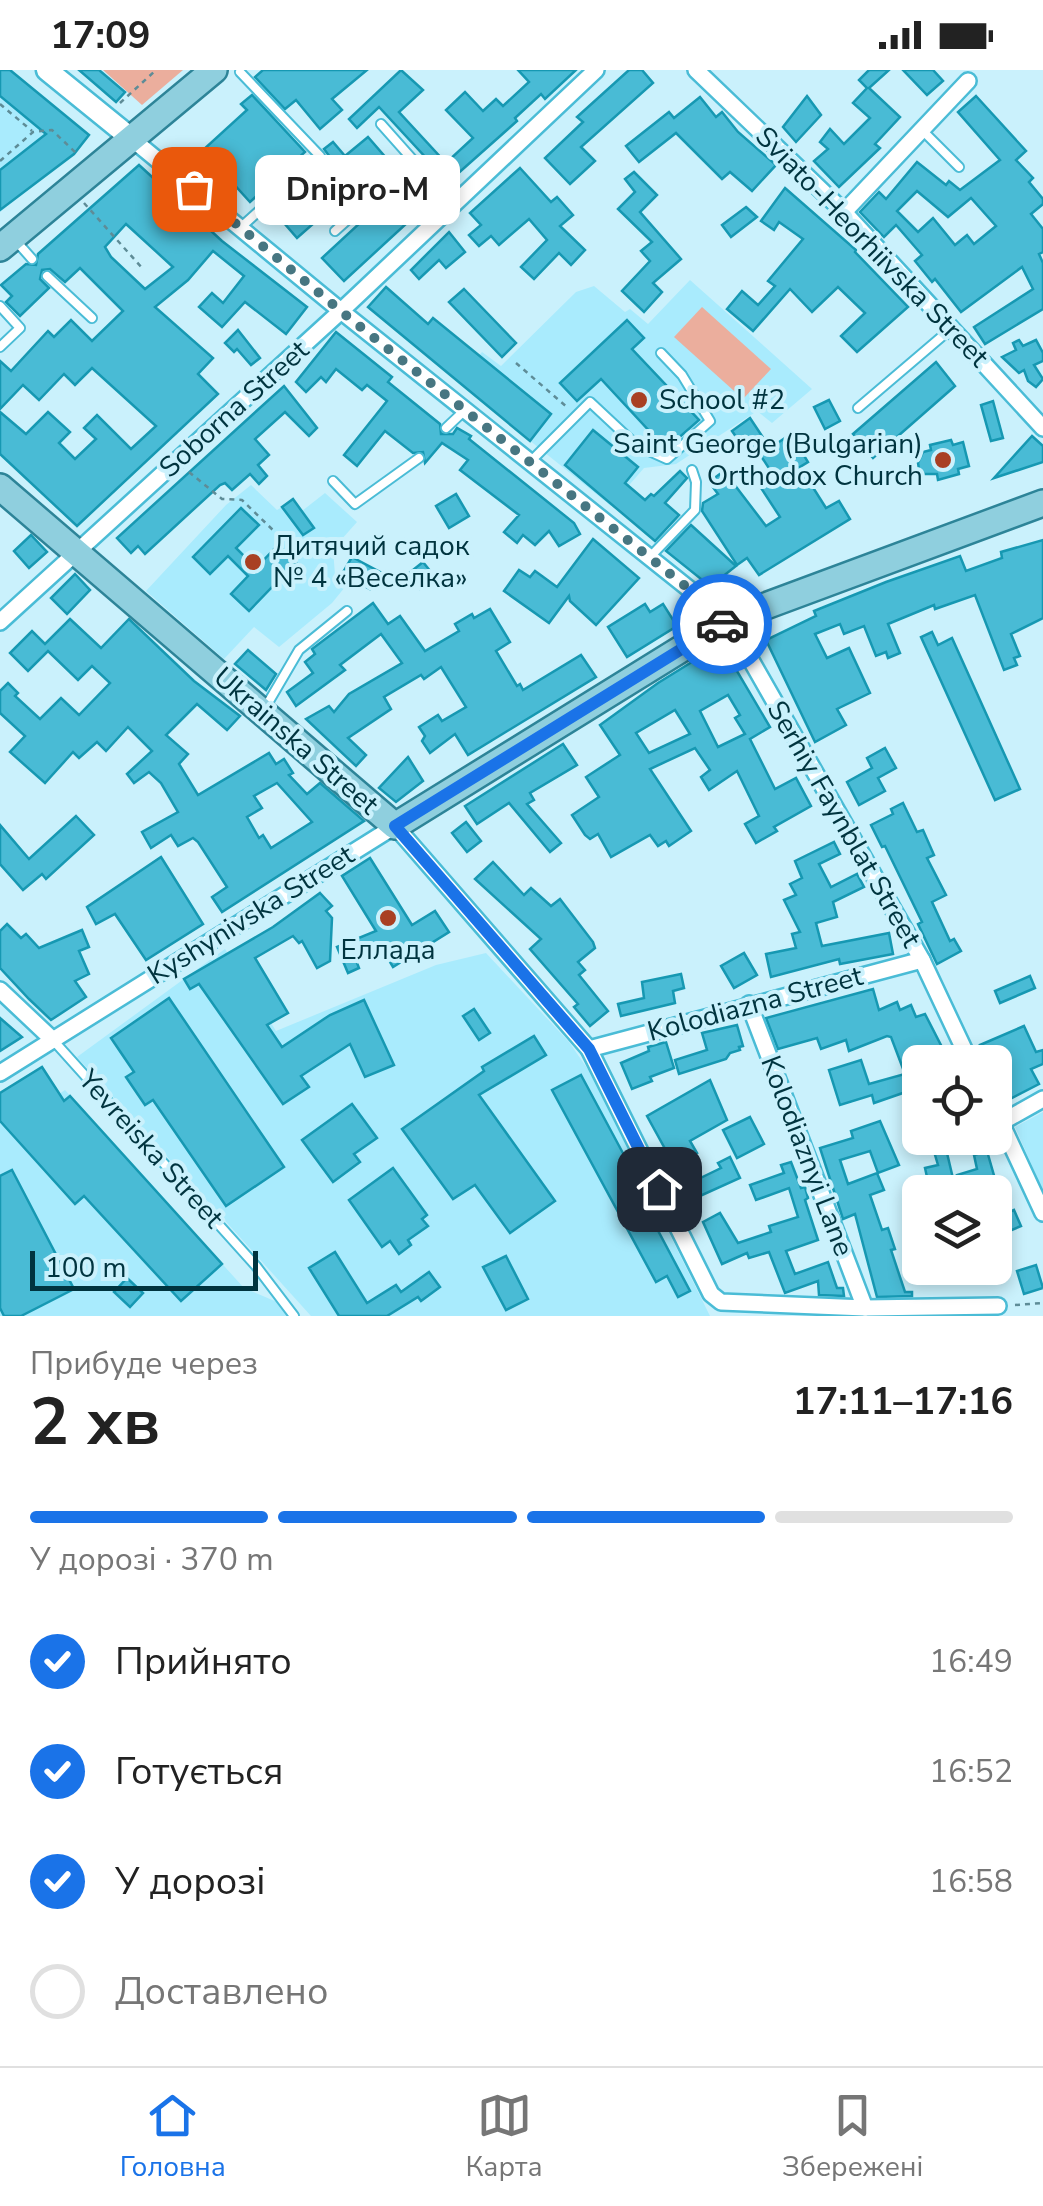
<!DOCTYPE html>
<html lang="uk">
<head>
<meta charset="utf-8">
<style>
  :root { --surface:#fff; --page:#f2f2f2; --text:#222; --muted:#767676; --line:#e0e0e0; --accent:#1a73e8 }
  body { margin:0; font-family:"Nunito Sans",sans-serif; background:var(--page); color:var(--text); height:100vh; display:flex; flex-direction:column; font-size:38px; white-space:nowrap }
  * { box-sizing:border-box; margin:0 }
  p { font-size:32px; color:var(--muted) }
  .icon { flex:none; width:55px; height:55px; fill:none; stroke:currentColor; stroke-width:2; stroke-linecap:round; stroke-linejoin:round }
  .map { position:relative; height:1246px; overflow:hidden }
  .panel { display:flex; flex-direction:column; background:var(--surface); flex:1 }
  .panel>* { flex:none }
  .buttons { position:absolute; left:902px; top:975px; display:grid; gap:20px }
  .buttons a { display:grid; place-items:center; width:110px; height:110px; border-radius:15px; background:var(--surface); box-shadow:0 5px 15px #0003; font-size:50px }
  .scale { position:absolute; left:30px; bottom:25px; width:228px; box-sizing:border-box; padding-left:10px; border:5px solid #00343f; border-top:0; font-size:28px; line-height:35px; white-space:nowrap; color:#00343f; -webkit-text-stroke:8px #caf1fc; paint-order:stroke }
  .pin { position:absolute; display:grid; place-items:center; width:85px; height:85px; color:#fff; margin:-42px; border-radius:20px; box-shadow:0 5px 15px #0006 }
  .courier { position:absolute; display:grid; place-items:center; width:100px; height:100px; margin:-50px; border:8px solid #1a73e8; border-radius:50%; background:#fff; color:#222; box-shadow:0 2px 12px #0007 }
  .bubble { position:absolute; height:70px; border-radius:15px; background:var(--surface); box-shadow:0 5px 15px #0003; font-size:32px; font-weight:700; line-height:70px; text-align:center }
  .summary em { font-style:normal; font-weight:700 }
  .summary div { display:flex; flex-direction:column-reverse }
  .summary { display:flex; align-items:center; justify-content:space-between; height:170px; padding:0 30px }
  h1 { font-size:65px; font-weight:700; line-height:75px }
  .bar { display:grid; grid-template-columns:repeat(4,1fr); gap:15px 10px; align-content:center; height:120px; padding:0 30px }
  .bar i { height:12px; border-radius:8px; background:var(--line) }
  .bar .current { background:var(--accent) }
  .bar p { grid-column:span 4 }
  ol { padding:0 30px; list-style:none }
  li { display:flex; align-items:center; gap:30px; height:110px }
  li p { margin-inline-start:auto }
  li .icon { padding:10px; border-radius:50%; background:var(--accent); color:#fff; stroke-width:4 }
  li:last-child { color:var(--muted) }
  li i { width:55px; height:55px; border:5px solid var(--line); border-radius:50% }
  .status { display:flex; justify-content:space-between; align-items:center; height:70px; padding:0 50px; background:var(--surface); direction:ltr }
  .status svg { height:28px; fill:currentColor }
  .tabs { display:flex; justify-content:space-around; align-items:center; height:140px; border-top:2px solid var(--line); background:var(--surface); font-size:28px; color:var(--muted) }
  .tabs a { display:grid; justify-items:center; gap:5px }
  .tabs .current { color:var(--accent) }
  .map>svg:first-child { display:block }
  .built { fill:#a9ebfd }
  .green { fill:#ebae9d }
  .building { fill:#49bbd5; stroke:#1698b2; stroke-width:2.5; fill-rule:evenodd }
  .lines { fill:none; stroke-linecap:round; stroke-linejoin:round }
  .service-casing { stroke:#4abcd6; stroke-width:12 }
  .minor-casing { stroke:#4abcd6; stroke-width:20 }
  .tertiary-casing { stroke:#4abcd6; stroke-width:25 }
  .primary-casing { stroke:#2d8498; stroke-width:30 }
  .path { stroke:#5e8c97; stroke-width:2.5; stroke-dasharray:5 5; stroke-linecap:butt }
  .service { stroke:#fff; stroke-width:8 }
  .minor { stroke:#fff; stroke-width:15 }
  .tertiary { stroke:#fff; stroke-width:20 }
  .primary { stroke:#8fcfde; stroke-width:25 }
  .done { stroke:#477681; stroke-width:10; stroke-dasharray:0 18 }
  .route { stroke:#1a73e8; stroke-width:12 }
  .poi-dot { fill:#a94023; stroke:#caf1fc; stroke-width:4 }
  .labels { text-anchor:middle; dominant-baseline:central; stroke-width:8; stroke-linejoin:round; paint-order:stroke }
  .street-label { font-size:28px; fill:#00343f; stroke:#caf1fc }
  .poi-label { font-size:28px; fill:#00343f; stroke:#caf1fc; text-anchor:start }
</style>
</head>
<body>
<div class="status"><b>17:09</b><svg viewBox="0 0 49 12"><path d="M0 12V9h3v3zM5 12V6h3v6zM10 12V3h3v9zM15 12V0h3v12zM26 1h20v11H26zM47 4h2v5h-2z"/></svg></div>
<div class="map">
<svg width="1043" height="1246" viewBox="0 0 1043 1246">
  <rect width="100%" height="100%" fill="#caf1fc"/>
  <g class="built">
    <polygon points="0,0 70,87 0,142"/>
    <polygon points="690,210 812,319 772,353 757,341 676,394 644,398 611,436 457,312 482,282 501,296 576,222 594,216 625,242 630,239 648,254"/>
    <polygon points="251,415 277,440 282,437 303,465 314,457 302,441 325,423 357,452 333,479 335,505 345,517 332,533 279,577 254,557 224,589 146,521 226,435"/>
    <polygon points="225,879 276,961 436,895 486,883 569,972 589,1001 710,1246 311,1246 77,987"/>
    <polygon points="42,997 59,1024 65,1020 244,1218 277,1232 287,1246 0,1246 0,1023"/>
    <polygon points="1043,1042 1043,1121 1015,1057"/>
  </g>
  <g class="green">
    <polygon points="103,0 183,0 142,35"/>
    <polygon points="702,237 771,299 743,329 674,267"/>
  </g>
  <g class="building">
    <polygon points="0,0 10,0 89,65 74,84 0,140 0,100 46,64 0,26"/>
    <polygon points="79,0 99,0 125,22 116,32"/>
    <polygon points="263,0 367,0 332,29 342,40 320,59 296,30 285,39 255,7"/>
    <polygon points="401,0 423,20 399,42 446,93 473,68 446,40 465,22 483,41 496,29 503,36 529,12 518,0 576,0 545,29 541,24 515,48 517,51 445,115 425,92 428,90 379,37 357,58 349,49"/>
    <polygon points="629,0 642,0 653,13 581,77 595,91 570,114 545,88 583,52 577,47"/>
    <polygon points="869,0 889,0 869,18 900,47 875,74 880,78 839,117 814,91 828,79 820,72 830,59 844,74 870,48 853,33 867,18 859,10"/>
    <polygon points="903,0 933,0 943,11 927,25"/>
    <polygon points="252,25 305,82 250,132 203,80 247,40 241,34"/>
    <polygon points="807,26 821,45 796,72 783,57"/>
    <path d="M976 26 1026 81 1016 90 1033 108 1029 112 1043 129V134L1031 144 1043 159V182L1039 184 1043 193V239L985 274 974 257 1033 219 1022 197 961 242 935 209 932 212 915 191 922 185 896 155 884 167 860 142 879 122 886 129 917 92 946 115 949 111 960 120 1000 90 958 42ZM917 121 948 147 971 128 996 156 974 174 967 165 955 175 933 148 918 162 897 141Z"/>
    <polygon points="700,27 716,47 722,42 738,62 776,95 752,121 730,102 722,109 676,63 639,92 626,76 669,42 674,48"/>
    <polygon points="368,67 387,89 297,168 278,146 336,95 324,79 333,72 345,86"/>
    <path d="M139 95 222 171 307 237 286 264 245 232 222 257 199 237 212 223 223 233 244 206 213 181 188 210 155 237 213 288 198 304 218 324 77 456 0 384V342L26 364 48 342 70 362 59 373 75 389 96 369 84 358 97 345 131 379 156 356 92 298 75 315 64 304 39 330 23 315 0 339V291L11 301 48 261 54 267 71 250 92 271 123 241 80 198 65 212 50 199 42 200 40 209 49 218 20 246 6 232 12 226 1 215 26 194 36 195 38 184ZM126 154 173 197 145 219 111 187 105 177Z"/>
    <polygon points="520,98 551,132 557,127 573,145 560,156 585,180 571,195 559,183 534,209 521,197 547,170 529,149 499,175 491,166 479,176 469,165 481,155 470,143"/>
    <polygon points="634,102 657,125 640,142 681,189 653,213 662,222 644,242 622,221 650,191 641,181 652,172 618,139 635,122 625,109"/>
    <polygon points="414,103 434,128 344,211 322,188"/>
    <polygon points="785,118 856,180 855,182 908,237 857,282 841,266 865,243 838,217 812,242 790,219 753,261 727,239 742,221 758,235 775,216 768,211 803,169 779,152 774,160 761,151"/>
    <polygon points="746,137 757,147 731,167 722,155"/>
    <polygon points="449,162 465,182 446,198 439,190 419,209 411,200"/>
    <polygon points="386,217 428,254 433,248 551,344 530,371 368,237"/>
    <polygon points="464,219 516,273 502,287 449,232"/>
    <polygon points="627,250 644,268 632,279 699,350 666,379 601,309 577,331 560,313"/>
    <polygon points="238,260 260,288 251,295 237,279 234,282 225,273"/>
    <polygon points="336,262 392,307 388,312 440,354 441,364 453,364 457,358 471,366 469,369 574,453 580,464 559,476 549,461 535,475 523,465 517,473 504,462 519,445 460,400 468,390 442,373 425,393 423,382 413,383 385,361 357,396 344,385 387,331 367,315 362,320 336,299 326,312 321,307 306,322 296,312"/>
    <polygon points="1019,270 1023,276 1036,270 1043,283 1043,291 1034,295 1043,309 1036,317 1028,311 1024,300 1019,303 1002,287 1016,280 1013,273"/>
    <polygon points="936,292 955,316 873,388 853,364"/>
    <polygon points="284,316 317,358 309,366 285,342 255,369 269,385 258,395 267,406 259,414 250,404 232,420 225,413 220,415 145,484 138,476 131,483 117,468"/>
    <polygon points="829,330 840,351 825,359 814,337"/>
    <polygon points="993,331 1003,368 991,371 981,335"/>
    <polygon points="750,348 770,378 791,364 808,392 800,397 826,438 839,431 850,449 759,505 747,488 737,495 702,441 703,433 718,424 709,412 724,401 766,456 780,447 761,418 776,409 761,386 753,391 732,361"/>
    <polygon points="593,360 638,397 625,413 645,430 651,424 654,426 680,401 687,408 665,433 679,445 655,471 565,395"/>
    <polygon points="1032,366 1043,376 1043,392 994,408"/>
    <polygon points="951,370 953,375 963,372 969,396 958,399 959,404 938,410 937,404 924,404 919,399 918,393 923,382 931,380 930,375"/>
    <polygon points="456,424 469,446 449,458 436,436"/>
    <polygon points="293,429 314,458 303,465 282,437"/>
    <polygon points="241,438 259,455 236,478 256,498 278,475 296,492 249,541 231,524 248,506 228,486 210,504 193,487"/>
    <polygon points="691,455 736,496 722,507 734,517 721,525 666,481"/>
    <polygon points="31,465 47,482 29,498 14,481"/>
    <polygon points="593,469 639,508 596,555 570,531 569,526 549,553 504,521 519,500 530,507 535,501 557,517"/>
    <polygon points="1043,470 1043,548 1011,564 1020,586 1014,588 1017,595 1004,600 975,525 935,539 934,535 888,554 900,583 888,588 886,582 876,586 864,556 844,564 840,554 815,564 827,588 849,578 870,623 837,639 846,655 815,672 766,570 816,546 814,541 886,512 960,486 966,501 1002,488 1001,482"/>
    <polygon points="352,487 380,502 370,519 342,504"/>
    <polygon points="423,492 435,507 420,519 408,504"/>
    <polygon points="75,504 90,520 67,544 51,528"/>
    <polygon points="373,533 388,554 400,546 425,581 459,561 455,554 472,544 474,548 490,539 510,572 496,581 517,616 520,614 523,620 581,585 596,607 468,685 455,664 430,683 422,671 425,666 419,657 438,645 442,651 466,637 441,597 424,609 421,605 384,627 391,639 348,668 366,685 356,696 306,649 329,636 334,642 349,624 402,593 381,564 340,595 345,600 296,636 287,622 313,603 305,592 315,584 312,579"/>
    <polygon points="645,534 650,542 663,534 677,556 627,587 608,557"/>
    <path d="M70 549 101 578 129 549 194 611 240 646 227 660 197 634 166 665 188 684 179 694 198 725 269 683 276 694 284 689 293 703 289 705 307 724 320 713 364 751 222 842 212 827 227 817 198 772 193 768 178 776 171 765 151 778 142 762 178 742 161 713 149 702 134 713 127 704 152 681 128 657 106 681 97 672 79 688 73 682 45 713 10 682 25 666 0 643V621L8 613 18 623 15 626 40 649 61 628 79 645 110 613 92 596 78 610 48 581 28 601 10 583 32 561 45 574ZM277 713 312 752 271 778 263 765 259 768 247 747 262 738 254 726Z"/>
    <polygon points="932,562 938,575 952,568 1020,719 995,730 921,567"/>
    <path d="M721 574 770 657 750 669 775 719 796 708 811 736 774 757 777 761 756 773 745 754 759 746 737 701 709 720 701 707 710 700 695 678 650 699 691 761 669 776 666 771 658 776 650 765 611 787 598 764 590 769 585 765 572 745 599 727 586 707 620 685 600 655 658 613ZM728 625 740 645 735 648 745 664 718 677 700 641ZM675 640 690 664 649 683 636 663Z"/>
    <polygon points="248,580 276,604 266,620 235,594"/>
    <polygon points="563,674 577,695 530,723 534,730 527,734 561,773 550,782 509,733 477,754 465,736"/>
    <polygon points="885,678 896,698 878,708 885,721 859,735 847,712 872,698 867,688"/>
    <polygon points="408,687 423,711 396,732 379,718"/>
    <polygon points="903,733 917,762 923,760 934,785 927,788 946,825 932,832 950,871 954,869 961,881 937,894 918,854 922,852 885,776 882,777 871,755 893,744 891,739"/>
    <polygon points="76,746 94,765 46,809 42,804 23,820 0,794 0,755 29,789"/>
    <polygon points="466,752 481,771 467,782 452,763"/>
    <polygon points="834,772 840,784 819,794 831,817 857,804 864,817 833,832 837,847 816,853 822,876 889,863 893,884 840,894 839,889 771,907 766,884 796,878 792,864 800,862 784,830 796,825 790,814 802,808 795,791"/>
    <polygon points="161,787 203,854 146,890 115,844 96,854 87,837"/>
    <polygon points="370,788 412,855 435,841 449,862 393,897 380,875 354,885 359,898 348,903 337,877 376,861 342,806"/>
    <polygon points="493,792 524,825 531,818 551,836 560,829 593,872 595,878 578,892 585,900 579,905 608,941 590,956 574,937 578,934 530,879 541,869 475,809"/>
    <polygon points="320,823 332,836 326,841 332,848 330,891 317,898 302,871 299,873 293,866 255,888 288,943 267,955 282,977 330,945 364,930 394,995 365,1007 350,974 301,1006 309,1017 283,1034 199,914 190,919 184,909 273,857"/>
    <polygon points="7,854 21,868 26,864 39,878 82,860 89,877 79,881 89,904 75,911 86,927 51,950 29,929 0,898 0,861"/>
    <polygon points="744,883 757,905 734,918 721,896"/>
    <polygon points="681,904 684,918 673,921 675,933 621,946 618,934 644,928 642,912"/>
    <polygon points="1030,906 1035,918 1000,933 995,921"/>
    <polygon points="873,919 879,940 897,932 900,940 911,935 916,947 925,944 946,985 920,992 920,1017 874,1033 872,1025 840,1035 829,1000 861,990 869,1014 905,1004 891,967 887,966 849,981 846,970 821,979 817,968 778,979 766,948"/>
    <polygon points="169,928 284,1097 226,1136 153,1030 145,1035 126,1007 134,1002 111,968"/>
    <polygon points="474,939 490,963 479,970 463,946"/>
    <polygon points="0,948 22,967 0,981"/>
    <polygon points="737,955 743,976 739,977 740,980 730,983 726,989 679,1004 675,990 707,980 702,963"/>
    <polygon points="1024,956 1036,982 1043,980 1043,994 1031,999 1039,1014 1006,1031 995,1010 995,984 986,988 980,975"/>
    <polygon points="534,966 546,985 479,1025 555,1131 510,1163 475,1115 453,1129 402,1059 484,1001 482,997"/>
    <polygon points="666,972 674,998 650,1007 652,1011 632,1019 621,993 649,981 648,977"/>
    <polygon points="42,997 64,1031 70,1026 222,1194 181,1231 84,1126 75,1134 0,1051 0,1023"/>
    <polygon points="581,1005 632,1100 627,1102 690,1221 678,1227 667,1206 656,1212 552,1020"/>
    <polygon points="710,1010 727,1050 690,1071 697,1083 674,1095 647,1046"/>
    <polygon points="352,1034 377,1068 354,1084 360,1092 333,1112 302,1070"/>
    <polygon points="750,1047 764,1074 737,1088 723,1060"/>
    <polygon points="880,1051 899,1095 878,1103 870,1081 840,1090 848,1114 877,1103 884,1120 870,1125 882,1160 888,1158 895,1179 891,1180 905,1222 912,1222 912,1226 877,1227 855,1144 843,1149 820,1078 853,1068 851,1061"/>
    <polygon points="930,1068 990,1068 990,1071 947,1083 955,1117 946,1120 944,1113 929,1116 925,1098 938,1095"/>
    <polygon points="987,1081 997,1116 976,1122 962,1122 957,1105 977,1099 974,1085"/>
    <polygon points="730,1087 740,1108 691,1130 684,1116 721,1098 718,1093"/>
    <polygon points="791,1092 801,1118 805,1117 808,1128 805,1130 818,1170 786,1181 795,1204 828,1192 837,1218 843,1218 844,1226 819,1225 818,1211 785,1223 769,1182 749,1188 747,1183 722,1194 703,1152 720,1143 738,1173 771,1162 769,1156 798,1147 789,1118 756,1130 750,1115 784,1103 781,1095"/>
    <polygon points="393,1098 427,1145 422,1149 428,1156 408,1170 411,1175 399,1184 390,1171 382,1177 349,1130"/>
    <polygon points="12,1100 74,1219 21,1246 4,1246 0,1238 0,1106"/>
    <polygon points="1014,1140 1021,1156 995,1167 995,1148"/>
    <polygon points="335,1182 367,1233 396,1215 401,1222 429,1202 440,1217 421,1231 418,1227 387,1246 339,1246 309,1198"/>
    <polygon points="506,1186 528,1229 506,1240 483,1197"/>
    <polygon points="1036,1195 1043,1218 1024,1224 1017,1201"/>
    <polygon points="127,1208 143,1223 130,1237 114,1222"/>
  </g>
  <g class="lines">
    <g class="service-casing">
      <g id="service">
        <polyline points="381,54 453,135"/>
        <polyline points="922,60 959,97"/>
        <polyline points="240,158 320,86 240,2"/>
        <polyline points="335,161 413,91"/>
        <polyline points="16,171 32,189"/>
        <polyline points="47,206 92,248"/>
        <polyline points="0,236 20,258 0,277"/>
        <polyline points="858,338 953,257"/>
        <polyline points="446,358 465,340"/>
        <polyline points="530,392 590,332 636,375 667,389 710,351 682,305 661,283"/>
        <polyline points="333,411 355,434 419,388"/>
        <polyline points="649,488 695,440 696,412 692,400"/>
        <polyline points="265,638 299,580 347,541"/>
        <polyline points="53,970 256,1196 294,1246"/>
      </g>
    </g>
    <g class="minor-casing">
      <g id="minor">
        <polyline points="696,0 844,142 1043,358"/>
        <polyline points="132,69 341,241 728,550 922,890 970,992"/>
        <polyline points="844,142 968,11"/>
        <polyline points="0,552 341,241 596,0"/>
        <polyline points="0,920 53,970"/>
        <polyline points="749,934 865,1238"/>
        <polyline points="589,979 922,890"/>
        <polyline points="0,1003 395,756 589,979 711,1224 721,1232 865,1238 998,1236"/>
        <polyline points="995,1040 1043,1143"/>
        <polyline points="1002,1052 1043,1029"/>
      </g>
    </g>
    <g class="tertiary-casing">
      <polyline id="tertiary" points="47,0 132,69"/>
    </g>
    <g class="primary-casing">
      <g id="primary">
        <polyline points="0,178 214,0"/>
        <polyline points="0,417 395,756 728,550 1043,433"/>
      </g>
    </g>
    <g class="path">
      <polyline points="120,33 156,0"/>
      <polyline points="0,34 32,61"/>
      <polyline points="178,82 210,112"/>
      <polyline points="0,91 33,62 52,60 78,85"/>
      <polyline points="84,133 143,199"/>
      <polyline points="516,293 568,338"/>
      <polyline points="189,402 222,429 242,430 276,463"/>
      <polyline points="1015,1235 1043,1233"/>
    </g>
    <use href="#service" class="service"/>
    <use href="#minor" class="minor"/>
    <use href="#tertiary" class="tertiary"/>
    <use href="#primary" class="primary"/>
  </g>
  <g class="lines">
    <polyline class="done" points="194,119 348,247 728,550 722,554"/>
    <polyline class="route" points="659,1119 589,979 395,756 722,554"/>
  </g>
  <g class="poi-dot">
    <circle cx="639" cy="330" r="10"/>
    <circle cx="943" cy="390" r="10"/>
    <circle cx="253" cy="492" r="10"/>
    <circle cx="388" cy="848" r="10"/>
  </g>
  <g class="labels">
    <g class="street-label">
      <text transform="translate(872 177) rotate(46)">Sviato-Heorhiivska Street</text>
      <text transform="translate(234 339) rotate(-42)">Soborna Street</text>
      <text transform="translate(296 671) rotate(41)">Ukrainska Street</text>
      <text transform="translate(844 754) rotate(60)">Serhiy Faynblat Street</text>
      <text transform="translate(251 845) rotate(-32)">Kyshynivska Street</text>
      <text transform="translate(755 934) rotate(-15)">Kolodiazna Street</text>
      <text transform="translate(151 1079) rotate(48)">Yevreiska Street</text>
      <text transform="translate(807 1086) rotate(69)">Kolodiaznyi Lane</text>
    </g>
    <g class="poi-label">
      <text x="659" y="330">School #2</text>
      <text x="923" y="374" text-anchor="end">Saint George (Bulgarian)<tspan x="923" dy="32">Orthodox Church</tspan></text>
      <text x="273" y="476">Дитячий садок<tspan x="273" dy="32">№ 4 «Веселка»</tspan></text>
      <text x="388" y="880" text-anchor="middle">Еллада</text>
    </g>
  </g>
</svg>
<div class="buttons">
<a><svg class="icon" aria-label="locate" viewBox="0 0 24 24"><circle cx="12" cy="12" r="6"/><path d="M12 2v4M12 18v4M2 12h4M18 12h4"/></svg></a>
<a><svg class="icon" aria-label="layers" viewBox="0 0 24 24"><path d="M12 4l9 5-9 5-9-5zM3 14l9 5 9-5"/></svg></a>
</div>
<div class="scale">100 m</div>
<div class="pin" style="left:194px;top:119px;background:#ea580c"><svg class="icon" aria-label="bag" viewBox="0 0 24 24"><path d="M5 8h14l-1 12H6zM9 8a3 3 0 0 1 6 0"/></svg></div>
<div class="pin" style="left:659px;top:1119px;background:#1f2937"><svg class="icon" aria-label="home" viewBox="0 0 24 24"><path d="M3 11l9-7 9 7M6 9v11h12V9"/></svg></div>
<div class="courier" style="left:722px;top:554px"><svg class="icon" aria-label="car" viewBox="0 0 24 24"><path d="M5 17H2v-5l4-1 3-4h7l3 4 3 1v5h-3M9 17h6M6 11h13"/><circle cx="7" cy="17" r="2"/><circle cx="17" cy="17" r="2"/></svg></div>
<div class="bubble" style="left:255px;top:85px;width:205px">Dnipro-M</div>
</div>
<section class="panel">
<div class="summary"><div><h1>2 хв</h1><p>Прибуде через</p></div><em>17:11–17:16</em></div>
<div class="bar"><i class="current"></i><i class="current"></i><i class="current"></i><i></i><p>У дорозі · 370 m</p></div>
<ol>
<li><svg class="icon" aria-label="check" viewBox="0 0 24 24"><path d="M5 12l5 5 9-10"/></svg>Прийнято<p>16:49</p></li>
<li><svg class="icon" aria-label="check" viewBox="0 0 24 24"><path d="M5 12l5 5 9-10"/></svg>Готується<p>16:52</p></li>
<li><svg class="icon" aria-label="check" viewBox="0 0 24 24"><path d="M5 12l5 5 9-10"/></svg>У дорозі<p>16:58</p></li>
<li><i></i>Доставлено</li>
</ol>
</section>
<nav class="tabs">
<a class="current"><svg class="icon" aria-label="home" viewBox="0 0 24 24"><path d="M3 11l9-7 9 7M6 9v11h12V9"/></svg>Головна</a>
<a><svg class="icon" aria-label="map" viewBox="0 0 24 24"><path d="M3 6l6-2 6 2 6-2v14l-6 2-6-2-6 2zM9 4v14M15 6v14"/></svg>Карта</a>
<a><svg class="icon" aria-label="saved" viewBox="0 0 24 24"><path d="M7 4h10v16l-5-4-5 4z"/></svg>Збережені</a>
</nav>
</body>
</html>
